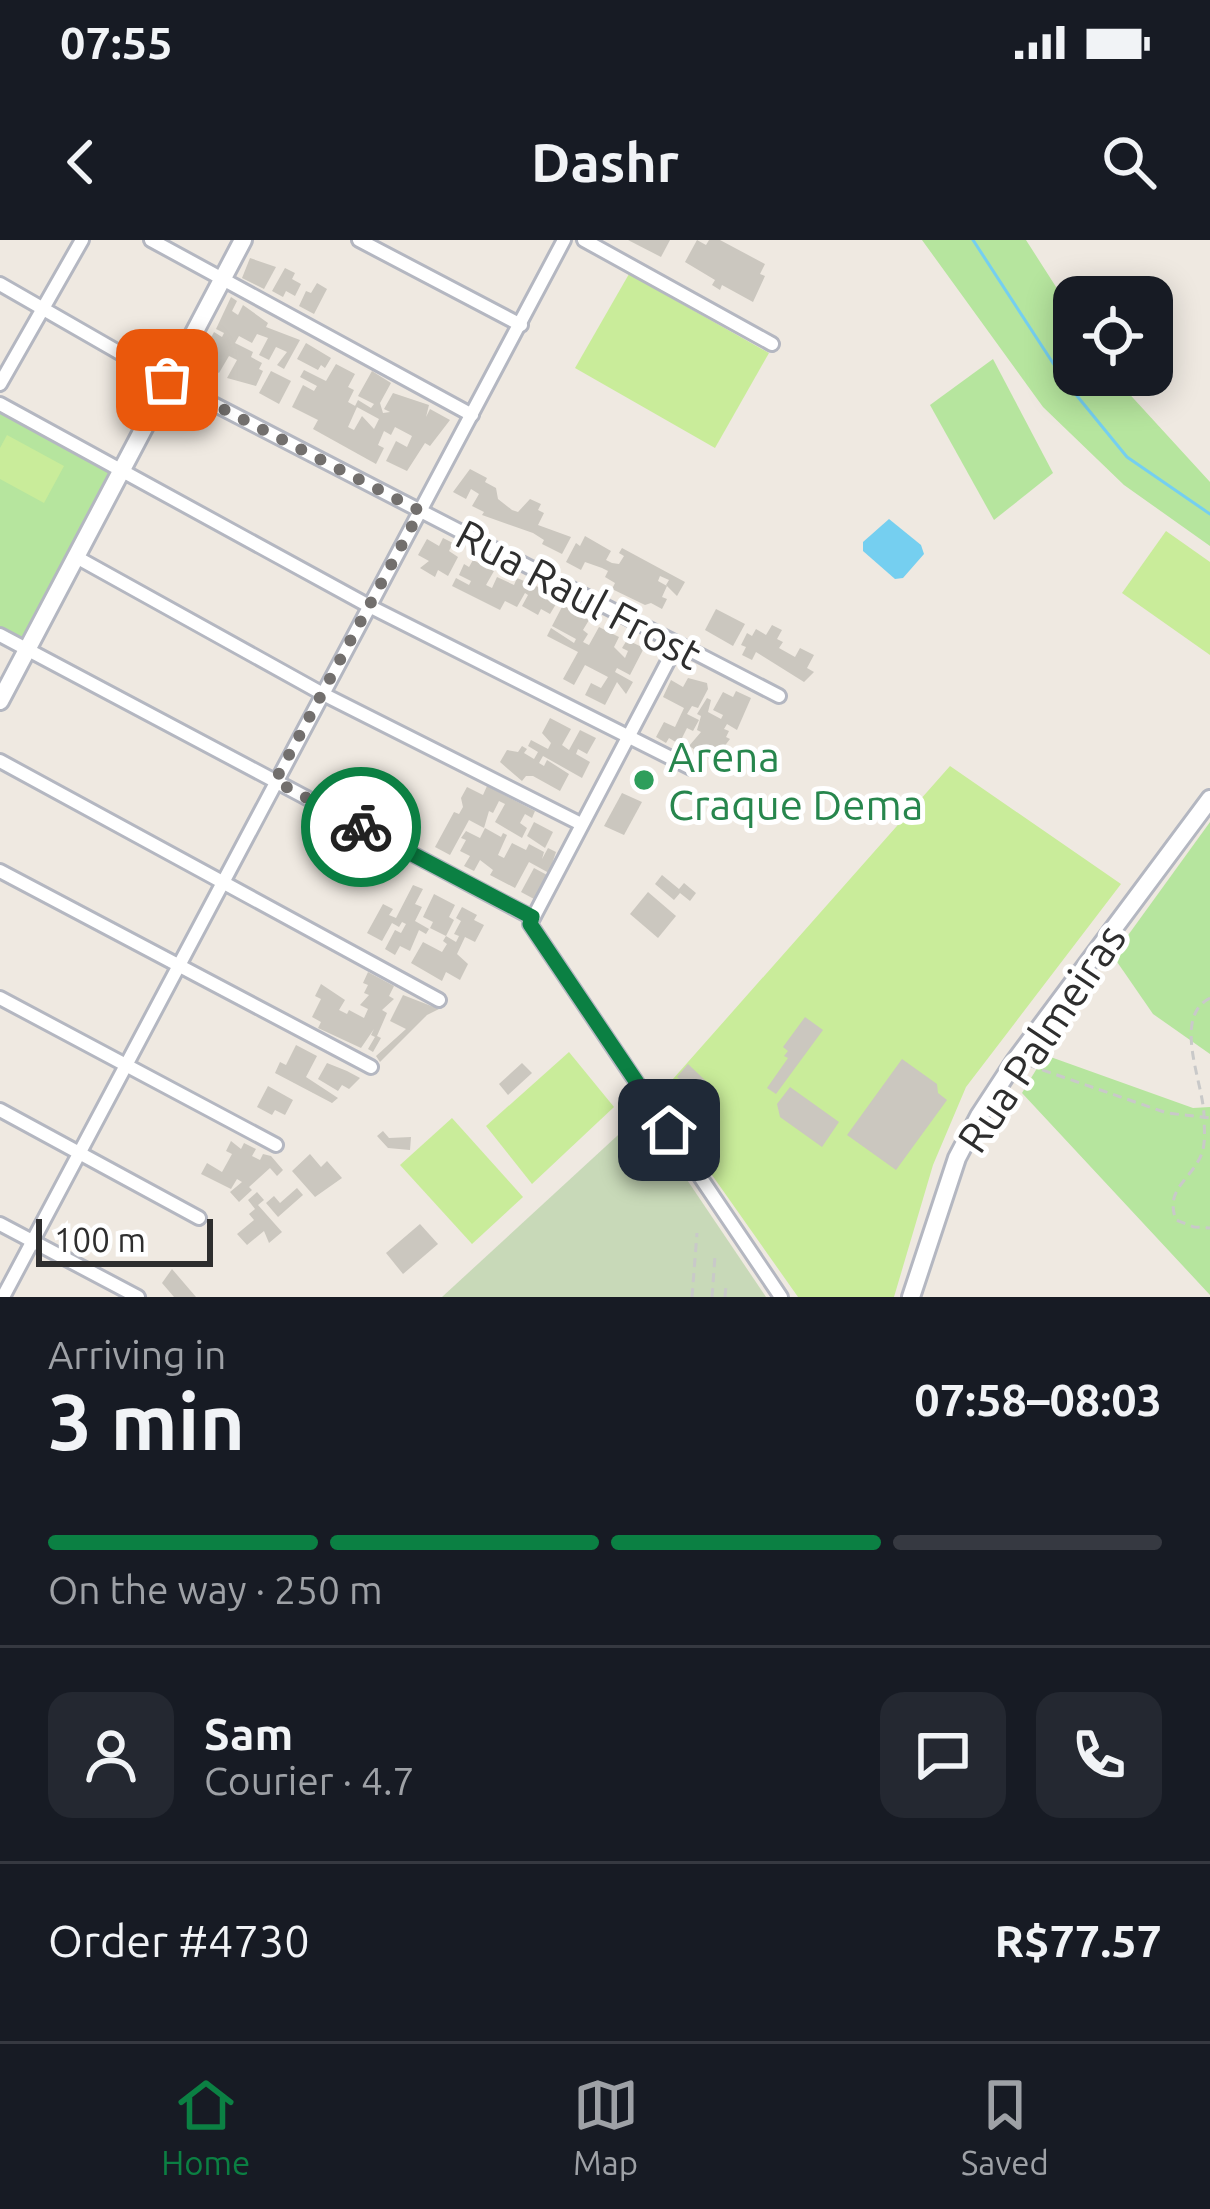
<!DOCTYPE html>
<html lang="en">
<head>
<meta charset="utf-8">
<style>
  :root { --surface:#171b24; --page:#242831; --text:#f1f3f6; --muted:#9ea1a6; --line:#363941; --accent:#0b8043 }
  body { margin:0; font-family:Ubuntu,sans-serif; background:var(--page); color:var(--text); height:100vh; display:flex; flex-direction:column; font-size:45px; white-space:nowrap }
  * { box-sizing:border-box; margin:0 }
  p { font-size:39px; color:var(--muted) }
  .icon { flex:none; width:66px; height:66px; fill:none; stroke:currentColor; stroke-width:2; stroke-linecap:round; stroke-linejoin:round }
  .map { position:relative; height:1057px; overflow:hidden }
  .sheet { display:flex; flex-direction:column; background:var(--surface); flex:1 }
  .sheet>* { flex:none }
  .buttons { position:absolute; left:1053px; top:36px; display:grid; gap:24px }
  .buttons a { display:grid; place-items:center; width:120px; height:120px; border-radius:24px; background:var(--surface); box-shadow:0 6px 30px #0003; font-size:60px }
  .scale { position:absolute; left:36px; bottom:30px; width:177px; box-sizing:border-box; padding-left:12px; border:6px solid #2e2e2e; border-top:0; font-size:33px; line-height:42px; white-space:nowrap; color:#2e2e2e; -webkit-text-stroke:9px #fff; paint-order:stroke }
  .pin { position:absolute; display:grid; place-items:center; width:102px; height:102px; color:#fff; margin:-51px; border-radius:24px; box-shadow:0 6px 18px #0006 }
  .courier { position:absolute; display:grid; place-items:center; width:120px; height:120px; margin:-60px; border:9px solid #0b8043; border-radius:50%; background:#fff; color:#222; box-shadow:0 3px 15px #0007 }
  .head em { font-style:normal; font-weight:600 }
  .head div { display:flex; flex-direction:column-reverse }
  .head { display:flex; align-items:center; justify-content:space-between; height:204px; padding:0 48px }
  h1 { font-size:78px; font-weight:600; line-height:90px }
  .bar { display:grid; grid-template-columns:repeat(4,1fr); gap:18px 12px; align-content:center; height:144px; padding:0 48px }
  .bar i { height:15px; border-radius:9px; background:var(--line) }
  .bar .active { background:var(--accent) }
  .bar p { grid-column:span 4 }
  .line { display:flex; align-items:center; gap:30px; padding:0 48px; border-top:3px solid var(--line) }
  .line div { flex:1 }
  .round { display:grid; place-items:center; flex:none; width:126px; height:126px; border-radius:24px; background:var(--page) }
  .status { display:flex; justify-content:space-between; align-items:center; height:84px; padding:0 60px; background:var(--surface); direction:ltr }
  .status svg { height:33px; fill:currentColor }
  header { display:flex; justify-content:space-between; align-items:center; height:156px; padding:0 48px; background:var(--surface); font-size:54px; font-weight:600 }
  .tabs { display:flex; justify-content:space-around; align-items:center; height:168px; border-top:3px solid var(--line); background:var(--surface); font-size:33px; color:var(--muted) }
  .tabs a { display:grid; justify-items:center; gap:6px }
  .tabs .active { color:var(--accent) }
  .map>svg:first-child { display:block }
  .green { fill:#b6e59e }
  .cemetery { fill:#c8d9b8 }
  .pitch { fill:#c9ec9a }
  .water { fill:#75cff0 }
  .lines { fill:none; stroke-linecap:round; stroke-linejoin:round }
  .stream { stroke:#75cff0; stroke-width:3 }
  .building { fill:#cbc7bf }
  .street-casing { stroke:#b4b7c1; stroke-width:18 }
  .secondary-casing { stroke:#b4b7c1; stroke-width:22 }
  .path { stroke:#c9c9c9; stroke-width:3; stroke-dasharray:9 6; stroke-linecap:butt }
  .street { stroke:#fff; stroke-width:12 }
  .secondary { stroke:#fff; stroke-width:16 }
  .done { stroke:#726f6d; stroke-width:12; stroke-dasharray:0 21.6 }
  .route { stroke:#0b8043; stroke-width:15 }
  .leisure-dot { fill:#2e9e5b; stroke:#fff; stroke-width:4.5 }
  .labels { text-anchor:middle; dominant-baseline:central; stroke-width:10; stroke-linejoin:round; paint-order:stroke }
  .street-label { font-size:42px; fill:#2e2e2e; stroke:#fff }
  .leisure-label { font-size:42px; fill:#27864d; stroke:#fff; text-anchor:start }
</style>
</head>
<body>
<div class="status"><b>07:55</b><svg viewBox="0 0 49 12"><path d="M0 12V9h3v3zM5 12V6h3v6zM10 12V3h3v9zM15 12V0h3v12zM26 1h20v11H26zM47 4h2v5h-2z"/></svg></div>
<header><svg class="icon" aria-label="back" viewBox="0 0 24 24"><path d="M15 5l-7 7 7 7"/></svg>Dashr<svg class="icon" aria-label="search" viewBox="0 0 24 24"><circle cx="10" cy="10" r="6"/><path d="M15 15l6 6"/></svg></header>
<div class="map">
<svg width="1210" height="1057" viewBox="0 0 1210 1057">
  <rect width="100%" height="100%" fill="#efe9e1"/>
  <g class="green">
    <polygon points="922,0 1026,0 1074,75 1074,135 1112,135 1210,242 1210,306 1124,245 1043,167"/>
    <polygon points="993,119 1053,233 994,280 930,165"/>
    <polygon points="0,171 113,232 24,400 0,387"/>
    <polygon points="1210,582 1210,814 1153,774 1113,716"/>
    <polygon points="1045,815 1193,868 1210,867 1210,1055 1022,853"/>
  </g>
  <polygon class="cemetery" points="642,873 766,1057 442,1057"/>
  <g class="pitch">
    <polygon points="629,34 769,113 715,208 575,128"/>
    <polygon points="7,195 64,226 44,263 0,239 0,208"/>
    <polygon points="1166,291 1210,322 1210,415 1122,353"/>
    <polygon points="950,526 1121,644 966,847 933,925 894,1057 798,1057 657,857"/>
    <polygon points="569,812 614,867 532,944 486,886"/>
    <polygon points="452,878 523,957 472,1004 400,925"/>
  </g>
  <polygon class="water" points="889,279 921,305 924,314 903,338 895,339 863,311 863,302"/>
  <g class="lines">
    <polyline class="stream" points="973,0 1064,140 1127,217 1210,274"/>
  </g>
  <g class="building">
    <polygon points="628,0 670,0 661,17"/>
    <polygon points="697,0 706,5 709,0 720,0 765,24 760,34 765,36 753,62 722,45 720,50 712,45 715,40 685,22"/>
    <polygon points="250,18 276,27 264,49 242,38"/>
    <polygon points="285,28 295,33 292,39 301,44 295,56 286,51 283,57 272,51"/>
    <polygon points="317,43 327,49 314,74 299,66 306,51 311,53"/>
    <polygon points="231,57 237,61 232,71 238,75 243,65 268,83 266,87 300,100 284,129 277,125 287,112 276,107 269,120 259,115 268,98 257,94 252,103 239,96 235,103 253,112 251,117 262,123 259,129 263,131 256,146 227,138 237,120 229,116 219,133 199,121 214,92 222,97 224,93 216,89"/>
    <polygon points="306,103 331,118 325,128 321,125 318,130 297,119"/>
    <polygon points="336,124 355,134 348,147 354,150 348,162 357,167 348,187 354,190 362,176 374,189 379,179 355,166 358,160 371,168 374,164 358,156 372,131 391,143 380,163 383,173 390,172 384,169 393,153 429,165 426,177 430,169 450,180 430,206 425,203 407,231 386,221 396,201 407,207 412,196 395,187 391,195 384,191 378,205 384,208 376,224 313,189 318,180 292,167 303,145 314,151 317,146 300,137 304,130 326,141"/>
    <polygon points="271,131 291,141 279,164 259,153"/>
    <polygon points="470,229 487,238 485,242 496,248 498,259 512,270 518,272 530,259 541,264 538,270 544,273 538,285 571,297 562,314 542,304 544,300 533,293 482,275 484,272 472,266 479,254 471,249 466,259 453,252"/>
    <polygon points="585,296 611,311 606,320 612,323 619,324 624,316 619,313 622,308 685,342 677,356 666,345 669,340 660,336 658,341 667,346 662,357 667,359 662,369 651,363 645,365 612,349 615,343 605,337 608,331 602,328 585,322 581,330 566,322 576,303 580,306"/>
    <polygon points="443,298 453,303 449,311 458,317 448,336 438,330 435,337 420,328 429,321 418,315 427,299 439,306"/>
    <polygon points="473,320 494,331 486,345 492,348 497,337 514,345 517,338 550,352 546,359 556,364 550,374 541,369 538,375 522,366 528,355 525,353 517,367 505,361 500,370 452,346 456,338 469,345 471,341 459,335 464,324 469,327"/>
    <polygon points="563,365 589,380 583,390 588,394 583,402 589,405 599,387 619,397 614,407 625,418 628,411 622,408 627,400 644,408 630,435 617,428 615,432 633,442 626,454 617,442 605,465 585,455 591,443 601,448 608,437 585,425 574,445 563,439 578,412 547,396 551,388 574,403 576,399 552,386"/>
    <polygon points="716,369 745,384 733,406 705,390"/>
    <polygon points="772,385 782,390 777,399 783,402 779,408 795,417 800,408 814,415 807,428 814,432 804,442 756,412 752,420 742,415 746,407 741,405 747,393 752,396 756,389 766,395"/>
    <polygon points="688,438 707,443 708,449 698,468 692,466 687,474 699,480 693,491 687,488 679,504 669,498 666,503 656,497 664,482 675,487 684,468 663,457 671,440 683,447"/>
    <polygon points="736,451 751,458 737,490 727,484 724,489 729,491 726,497 730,499 713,521 689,506 701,492 697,490 701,476 697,474 707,458 711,460 708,472 721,479 723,475 713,470 723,452 733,457"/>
    <polygon points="550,478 571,489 562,505 569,510 580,490 596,498 587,514 578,509 576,514 590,522 582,538 543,516 539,523 544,526 547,520 569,534 560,551 533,536 526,536 522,541 500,522 507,510 518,512 522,506 527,509 524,513 534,519 538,512 528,506 531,500 548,509 551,503 542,493"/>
    <polygon points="487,546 535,571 532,578 525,574 520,583 527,588 522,598 495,582 505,564 499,561 493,573 489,571 484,588 469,580 450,615 435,607 454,572 459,574 463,567 461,558 467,547 483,555"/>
    <polygon points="622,553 642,562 624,595 604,586"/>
    <polygon points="534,582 553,592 545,608 527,596"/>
    <polygon points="485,588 501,597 503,593 507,595 498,615 504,618 512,603 526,610 529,604 544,612 542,619 548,608 556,612 549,633 529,622 515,648 490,635 493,630 480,620 474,631 464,626 470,616 460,611 466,600 461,598 466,591 480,598"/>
    <polygon points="534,628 547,635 534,659 521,652"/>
    <polygon points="662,635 679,649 684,643 696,653 690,661 680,653 674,660 655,644"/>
    <polygon points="413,645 423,649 415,664 422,667 415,681 429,689 426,694 419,690 410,711 400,706 395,715 385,709 395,690 401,693 406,684 402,682 399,687 392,683 382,701 367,693 383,664 393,669 389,675 396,678"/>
    <polygon points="648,652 676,676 658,698 630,674"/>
    <polygon points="434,654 455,665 449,677 454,680 446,696 430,688 433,682 423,677"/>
    <polygon points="462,667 477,675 474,680 484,685 475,702 465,697 457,714 468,724 460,740 446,732 442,741 411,723 423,702 442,712 447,704 443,701 446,696 456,702 459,696 454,694 461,681 456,678"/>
    <polygon points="368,732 394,746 389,756 394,759 382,770 387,773 377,796 381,798 373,812 368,809 375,797 371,795 374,789 361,808 318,788 321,782 312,777 321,759 315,756 321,744 345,760 339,770 347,774 349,770 364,778 368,769 360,765 369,755 364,753 368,745 363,743"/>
    <polygon points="403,755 439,769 427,775 380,822 376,816 406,789 390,781"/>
    <polygon points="805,777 823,790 776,854 767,848 788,818 784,816 788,811 783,807"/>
    <polygon points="296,805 317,816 306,837 338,858 332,863 275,833 280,822 286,825"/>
    <polygon points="902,819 937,844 938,853 947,860 896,930 847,895"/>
    <polygon points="327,823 347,831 360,838 349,849 342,845 338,851 318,839"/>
    <polygon points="522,823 532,833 508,855 499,844"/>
    <polygon points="688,824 709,844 700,856 677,837"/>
    <polygon points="268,846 293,860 285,875 275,870 272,875 257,867"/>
    <polygon points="790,847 839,882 822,907 780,877 777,864"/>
    <polygon points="383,891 389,898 411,897 410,910 388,908 377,896"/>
    <polygon points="231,901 241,909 244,903 256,909 252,916 260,920 263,914 271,916 283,930 277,936 270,928 249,947 252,950 239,962 230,952 242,942 237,939 231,949 201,934 207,923 222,932 232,914 226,911"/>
    <polygon points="310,914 321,927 327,921 342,938 315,957 292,931"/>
    <polygon points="297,948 303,955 278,977 266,963 274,956 280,963"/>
    <polygon points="257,952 264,960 258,965 282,992 269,1003 264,991 247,1005 237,994 254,980 249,974 255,969 248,960"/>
    <polygon points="420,984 438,1004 403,1034 386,1013"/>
    <polygon points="172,1029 196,1057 174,1057 162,1043"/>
  </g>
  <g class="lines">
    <g class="street-casing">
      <g id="street">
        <polyline points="151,0 472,175"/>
        <polyline points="359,0 521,85"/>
        <polyline points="584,0 772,104"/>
        <polyline points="0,44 167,140 779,456"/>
        <polyline points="0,144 82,0"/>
        <polyline points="0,164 369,366 691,528"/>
        <polyline points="78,318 323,454 581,584"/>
        <polyline points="0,395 531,677"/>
        <polyline points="676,406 530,684 781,1057"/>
        <polyline points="0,521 439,760"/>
        <polyline points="0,631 371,827"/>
        <polyline points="0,758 276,905"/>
        <polyline points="0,870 199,978"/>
        <polyline points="0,984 138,1057"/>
        <polyline points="3,1057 564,0"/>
      </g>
    </g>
    <g class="secondary-casing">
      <g id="secondary">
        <polyline points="0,461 243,0"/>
        <polyline points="911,1057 957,918 979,876 1015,821 1210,559"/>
      </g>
    </g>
    <g class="path">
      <path d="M1210 758C1172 777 1203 842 1204 875 1204 887 1206 901 1202 913 1192 940 1164 948 1176 980L1194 987 1210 988"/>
      <polyline points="1028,825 1167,873 1210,878"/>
      <polyline points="692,1057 697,993"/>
      <polyline points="712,1057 715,1016"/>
      <polyline points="725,1057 726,1045"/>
    </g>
    <use href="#street" class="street"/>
    <use href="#secondary" class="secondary"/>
  </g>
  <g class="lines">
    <polyline class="done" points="167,140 420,271 275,541 361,587"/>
    <polyline class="route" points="361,587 532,677 530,684 669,890"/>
  </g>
  <circle class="leisure-dot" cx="644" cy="540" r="12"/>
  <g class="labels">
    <g class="street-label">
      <text transform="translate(579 354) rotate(28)">Rua Raul Frost</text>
      <text transform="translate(1041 798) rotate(-56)">Rua Palmeiras</text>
    </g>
    <g class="leisure-label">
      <text x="668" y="516">Arena<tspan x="668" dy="48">Craque Dema</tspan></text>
    </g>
  </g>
</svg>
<div class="buttons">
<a><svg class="icon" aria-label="locate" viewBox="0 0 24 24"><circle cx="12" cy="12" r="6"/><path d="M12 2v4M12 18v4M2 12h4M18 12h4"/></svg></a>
</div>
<div class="scale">100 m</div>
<div class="pin" style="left:167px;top:140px;background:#ea580c"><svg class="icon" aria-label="bag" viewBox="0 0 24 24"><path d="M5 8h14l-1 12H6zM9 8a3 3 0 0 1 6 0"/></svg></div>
<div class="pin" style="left:669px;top:890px;background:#1f2937"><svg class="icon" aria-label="home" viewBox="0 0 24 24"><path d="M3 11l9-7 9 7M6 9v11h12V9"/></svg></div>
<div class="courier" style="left:361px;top:587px"><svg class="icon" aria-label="bike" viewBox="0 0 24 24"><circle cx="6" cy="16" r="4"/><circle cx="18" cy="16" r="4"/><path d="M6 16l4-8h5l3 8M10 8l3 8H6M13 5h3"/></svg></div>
</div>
<section class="sheet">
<div class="head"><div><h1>3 min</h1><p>Arriving in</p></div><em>07:58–08:03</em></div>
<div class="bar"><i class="active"></i><i class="active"></i><i class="active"></i><i></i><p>On the way · 250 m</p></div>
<div class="line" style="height:216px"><a class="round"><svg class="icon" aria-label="person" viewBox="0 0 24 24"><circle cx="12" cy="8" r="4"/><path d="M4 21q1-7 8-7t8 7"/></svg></a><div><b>Sam</b><p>Courier · 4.7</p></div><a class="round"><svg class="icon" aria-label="chat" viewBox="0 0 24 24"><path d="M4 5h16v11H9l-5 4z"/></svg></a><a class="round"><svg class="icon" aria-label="phone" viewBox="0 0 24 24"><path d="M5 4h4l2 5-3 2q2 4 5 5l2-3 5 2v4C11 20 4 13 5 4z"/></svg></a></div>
<div class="line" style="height:156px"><div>Order #4730</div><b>R$77.57</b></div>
</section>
<nav class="tabs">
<a class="active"><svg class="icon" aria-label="home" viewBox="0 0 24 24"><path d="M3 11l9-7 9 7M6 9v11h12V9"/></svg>Home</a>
<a><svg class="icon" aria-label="map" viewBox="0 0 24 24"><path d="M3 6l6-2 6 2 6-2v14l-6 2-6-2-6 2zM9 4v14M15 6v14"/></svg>Map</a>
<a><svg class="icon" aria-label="saved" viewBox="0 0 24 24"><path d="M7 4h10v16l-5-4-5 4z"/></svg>Saved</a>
</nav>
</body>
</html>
